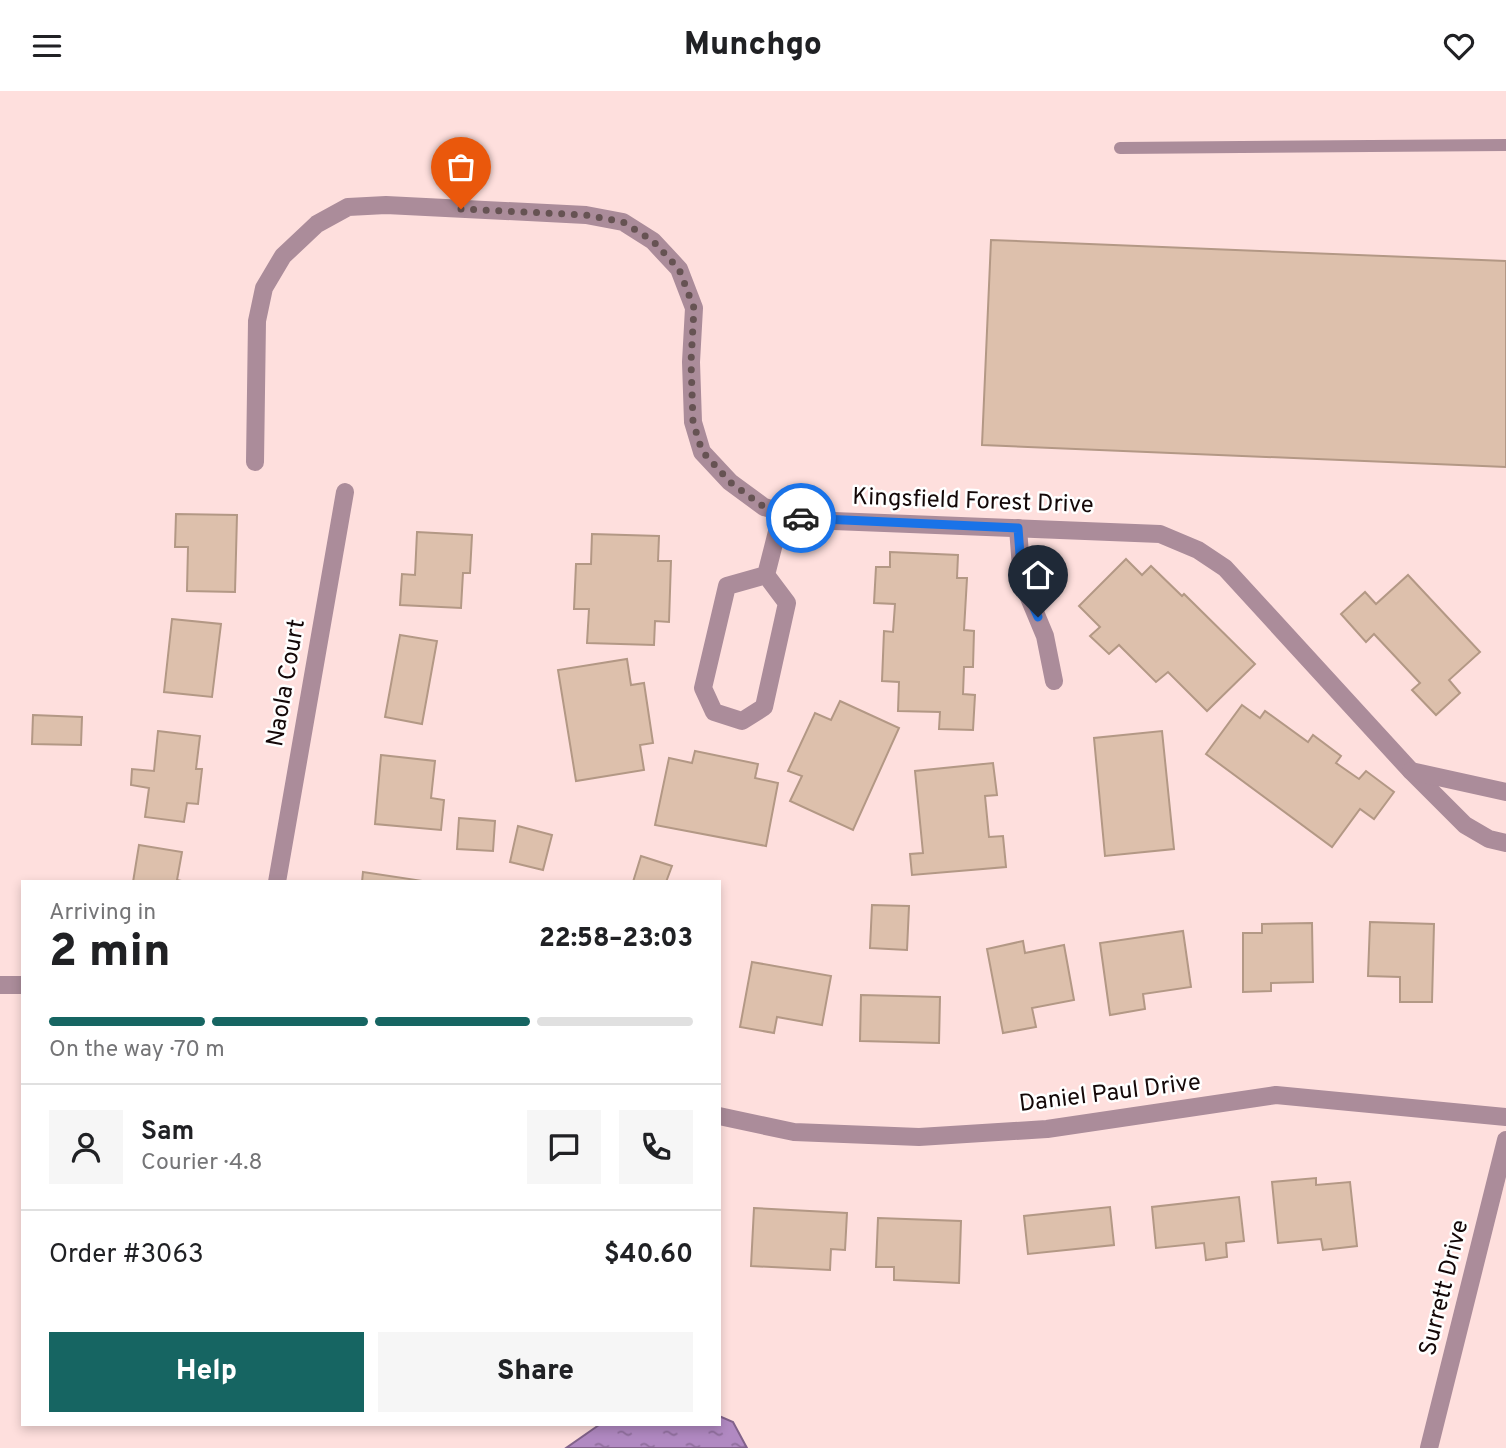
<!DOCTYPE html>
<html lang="en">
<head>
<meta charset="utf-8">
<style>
  :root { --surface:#fff; --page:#f6f6f6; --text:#202124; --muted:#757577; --line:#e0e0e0; --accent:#166562 }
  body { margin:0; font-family:Overpass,sans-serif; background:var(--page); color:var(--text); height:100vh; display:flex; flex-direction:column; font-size:26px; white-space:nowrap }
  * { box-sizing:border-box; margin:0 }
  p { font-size:23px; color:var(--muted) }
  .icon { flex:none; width:38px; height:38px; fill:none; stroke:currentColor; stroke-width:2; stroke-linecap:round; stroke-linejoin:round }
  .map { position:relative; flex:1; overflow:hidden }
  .panel { position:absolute; left:21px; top:789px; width:700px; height:546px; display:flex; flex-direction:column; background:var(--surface); border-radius:0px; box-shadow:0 4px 10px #0003 }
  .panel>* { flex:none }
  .pin { position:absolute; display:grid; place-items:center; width:60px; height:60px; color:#fff; margin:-72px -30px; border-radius:50% 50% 50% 0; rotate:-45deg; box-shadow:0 0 7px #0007 }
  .pin .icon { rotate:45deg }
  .courier { position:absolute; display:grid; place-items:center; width:70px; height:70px; margin:-35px; border:5px solid #1a73e8; border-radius:50%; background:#fff; color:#222; box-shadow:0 2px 9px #0007 }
  .headline em { font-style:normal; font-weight:800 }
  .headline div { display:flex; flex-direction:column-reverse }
  .headline { display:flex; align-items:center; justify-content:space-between; height:119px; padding:0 28px }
  h1 { font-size:46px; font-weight:800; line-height:52px }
  .bar { display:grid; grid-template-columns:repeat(4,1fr); gap:10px 7px; align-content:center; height:84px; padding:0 28px }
  .bar i { height:9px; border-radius:5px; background:var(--line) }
  .bar .active { background:var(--accent) }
  .bar p { grid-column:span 4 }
  .line { display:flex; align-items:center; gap:18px; padding:0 28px; border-top:2px solid var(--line) }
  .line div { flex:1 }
  .round { display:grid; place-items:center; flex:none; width:74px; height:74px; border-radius:0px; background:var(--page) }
  .cta { display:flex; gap:14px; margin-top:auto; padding:14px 28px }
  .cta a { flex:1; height:80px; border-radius:0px; background:var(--accent); color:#fff; font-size:28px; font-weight:800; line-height:80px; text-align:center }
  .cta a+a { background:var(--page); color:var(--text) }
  header { display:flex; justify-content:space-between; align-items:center; height:91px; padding:0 28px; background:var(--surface); font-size:32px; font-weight:800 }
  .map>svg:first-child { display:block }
  .water { fill:url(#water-ripples); stroke:#82628a; stroke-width:2 }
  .building { fill:#ddc0ac; stroke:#b39885; stroke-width:2 }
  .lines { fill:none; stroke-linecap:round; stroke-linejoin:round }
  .service { stroke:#ab8c9a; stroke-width:12 }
  .minor { stroke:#ab8c9a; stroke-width:18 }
  .tertiary { stroke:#ab8c9a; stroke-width:18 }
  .done { stroke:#665353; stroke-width:7; stroke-dasharray:0 12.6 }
  .route { stroke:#1a73e8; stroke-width:9 }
  .labels { text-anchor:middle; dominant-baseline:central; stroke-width:5; stroke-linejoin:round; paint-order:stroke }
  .street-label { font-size:24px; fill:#140808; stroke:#fff }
</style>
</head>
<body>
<header><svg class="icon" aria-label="menu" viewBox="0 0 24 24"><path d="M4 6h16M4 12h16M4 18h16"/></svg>Munchgo<svg class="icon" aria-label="heart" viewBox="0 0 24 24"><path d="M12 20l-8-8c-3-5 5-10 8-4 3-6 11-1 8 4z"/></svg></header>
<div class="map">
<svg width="1506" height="1357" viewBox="0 0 1506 1357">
  <defs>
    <pattern id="water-ripples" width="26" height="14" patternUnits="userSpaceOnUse" patternTransform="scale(1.75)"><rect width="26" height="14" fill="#b189c2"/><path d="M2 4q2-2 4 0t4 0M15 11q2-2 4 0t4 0" fill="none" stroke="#8f6e9c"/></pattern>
  </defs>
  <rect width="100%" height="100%" fill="#fedfdd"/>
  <polygon class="water" points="719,1325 733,1331 747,1357 566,1357 599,1334 719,1334"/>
  <g class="building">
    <polygon points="991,149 1506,170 1506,376 982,354"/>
    <polygon points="176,423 237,424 235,501 187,500 188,456 175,456"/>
    <polygon points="417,441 472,444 470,482 463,482 461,517 400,514 402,483 415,484"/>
    <polygon points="592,443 659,445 658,470 671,470 669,531 655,530 654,554 587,552 589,518 574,518 576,473 591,473"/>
    <polygon points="890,461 958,464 957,487 967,487 964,539 974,540 973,576 964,576 963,603 975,604 973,639 939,638 940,621 898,620 899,591 882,590 884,540 893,541 895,513 874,512 876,476 890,476"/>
    <polygon points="1126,468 1142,484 1151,475 1182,505 1184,503 1255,573 1207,620 1168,581 1156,591 1119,554 1109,563 1090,545 1100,536 1079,515"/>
    <polygon points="1408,484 1480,561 1449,589 1460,602 1436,624 1412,599 1420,592 1374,543 1366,551 1341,523 1365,501 1376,513"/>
    <polygon points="172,528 221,533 212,606 164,601"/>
    <polygon points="400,544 437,550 422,633 385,626"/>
    <polygon points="627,568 631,594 644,592 653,652 640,654 644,679 576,690 558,579"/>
    <polygon points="840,610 899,637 853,739 790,710 802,685 788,680 815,622 831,629"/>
    <polygon points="1242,614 1260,627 1265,620 1308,651 1313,644 1341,665 1336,672 1359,688 1366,680 1394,701 1374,728 1360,718 1332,756 1206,663"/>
    <polygon points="33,624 82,626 81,654 32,653"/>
    <polygon points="158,640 200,645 196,678 202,678 198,713 187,712 184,731 145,726 149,697 131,694 132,678 154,680"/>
    <polygon points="1162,640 1174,758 1105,765 1094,647"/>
    <polygon points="695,660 758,673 755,687 778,692 766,755 655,734 669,667 692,672"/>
    <polygon points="381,664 435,670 431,707 444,709 441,739 375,733"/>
    <polygon points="993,672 997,704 985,705 989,746 1003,745 1006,776 912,784 910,763 923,762 915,680"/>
    <polygon points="459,727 495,730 493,760 457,758"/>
    <polygon points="518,735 552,744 543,779 510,771"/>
    <polygon points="139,754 182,761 177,789 186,791 133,791"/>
    <polygon points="641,765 672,775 666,791 633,791"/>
    <polygon points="363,781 423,790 423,791 362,791"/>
    <polygon points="872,814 909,815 907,859 870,857"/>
    <polygon points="1370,831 1434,833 1432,911 1400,911 1400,886 1368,885"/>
    <polygon points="1312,832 1313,891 1271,892 1271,900 1243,901 1243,842 1262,842 1262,833"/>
    <polygon points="1183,840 1191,896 1143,903 1145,918 1110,924 1100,852"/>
    <polygon points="1023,850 1025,862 1064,854 1074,909 1032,917 1036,936 1003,942 987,858"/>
    <polygon points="752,871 831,885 822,934 777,926 774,942 740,936"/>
    <polygon points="861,904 940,906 939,952 860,950"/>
    <polygon points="1316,1087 1316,1094 1350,1091 1357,1155 1323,1159 1321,1148 1278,1152 1272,1091"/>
    <polygon points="1239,1106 1244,1150 1226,1152 1227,1166 1206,1169 1204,1152 1156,1157 1152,1116"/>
    <polygon points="1110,1116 1114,1154 1028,1163 1024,1125"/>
    <polygon points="754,1117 847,1122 845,1159 831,1158 830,1179 751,1175"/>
    <polygon points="878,1127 961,1130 959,1192 894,1189 894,1176 876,1176"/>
  </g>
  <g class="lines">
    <polyline class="service" points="1120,57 1506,54"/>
    <g class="minor">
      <polyline points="255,371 257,230 264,197 283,165 317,133 348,116 386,114 586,124 623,131 653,150 679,178 694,217 691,271 693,331 702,361 730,391 764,416 808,429 1160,443 1198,459 1225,477 1411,680 1465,734 1489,748 1506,752"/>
      <polyline points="1018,437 1022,490 1045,545 1054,590"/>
      <polyline points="766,484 727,495 703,597 714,621 742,630 764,616 787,512 766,484 782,421"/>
      <polyline points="1411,680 1506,701"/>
      <polyline points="277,791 345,401"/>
      <polyline points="0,894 23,894"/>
      <polyline points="719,1025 794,1041 919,1046 1047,1038 1276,1004 1506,1026"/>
    </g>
    <polyline class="tertiary" points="1429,1357 1506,1049"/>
  </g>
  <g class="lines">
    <polyline class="done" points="461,118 586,124 623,131 653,150 679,178 694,217 691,271 693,331 702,360 730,391 764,416 801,427"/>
    <polyline class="route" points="801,427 1018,437 1022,490 1038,526"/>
  </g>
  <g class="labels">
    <g class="street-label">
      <text transform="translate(973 411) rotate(2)">Kingsfield Forest Drive</text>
      <text transform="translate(287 592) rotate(-80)">Naola Court</text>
      <text transform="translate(1110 1003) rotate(-7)">Daniel Paul Drive</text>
      <text transform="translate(1445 1197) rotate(-76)">Surrett Drive</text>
    </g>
  </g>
</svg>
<div class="pin" style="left:461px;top:118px;background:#ea580c"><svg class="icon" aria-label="bag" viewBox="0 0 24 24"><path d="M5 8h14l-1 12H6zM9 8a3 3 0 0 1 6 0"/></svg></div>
<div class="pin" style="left:1038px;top:526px;background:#1f2937"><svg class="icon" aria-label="home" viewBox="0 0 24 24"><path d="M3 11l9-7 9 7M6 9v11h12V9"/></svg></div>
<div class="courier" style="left:801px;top:427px"><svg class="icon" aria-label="car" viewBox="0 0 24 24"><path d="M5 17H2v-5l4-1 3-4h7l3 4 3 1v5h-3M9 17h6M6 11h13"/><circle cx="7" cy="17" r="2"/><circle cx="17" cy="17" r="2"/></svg></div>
<section class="panel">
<div class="headline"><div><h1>2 min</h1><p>Arriving in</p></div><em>22:58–23:03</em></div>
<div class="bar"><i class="active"></i><i class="active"></i><i class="active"></i><i></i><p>On the way · 70 m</p></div>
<div class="line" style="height:126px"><a class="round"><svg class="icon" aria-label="person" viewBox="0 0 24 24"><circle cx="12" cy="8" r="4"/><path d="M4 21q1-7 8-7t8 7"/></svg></a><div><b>Sam</b><p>Courier · 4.8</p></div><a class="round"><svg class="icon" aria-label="chat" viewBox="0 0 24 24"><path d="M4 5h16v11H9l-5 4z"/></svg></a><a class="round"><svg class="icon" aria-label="phone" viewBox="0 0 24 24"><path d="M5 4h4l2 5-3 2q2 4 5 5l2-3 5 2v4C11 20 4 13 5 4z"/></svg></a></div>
<div class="line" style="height:91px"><div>Order #3063</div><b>$40.60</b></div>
<div class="cta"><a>Help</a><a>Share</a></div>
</section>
</div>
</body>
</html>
